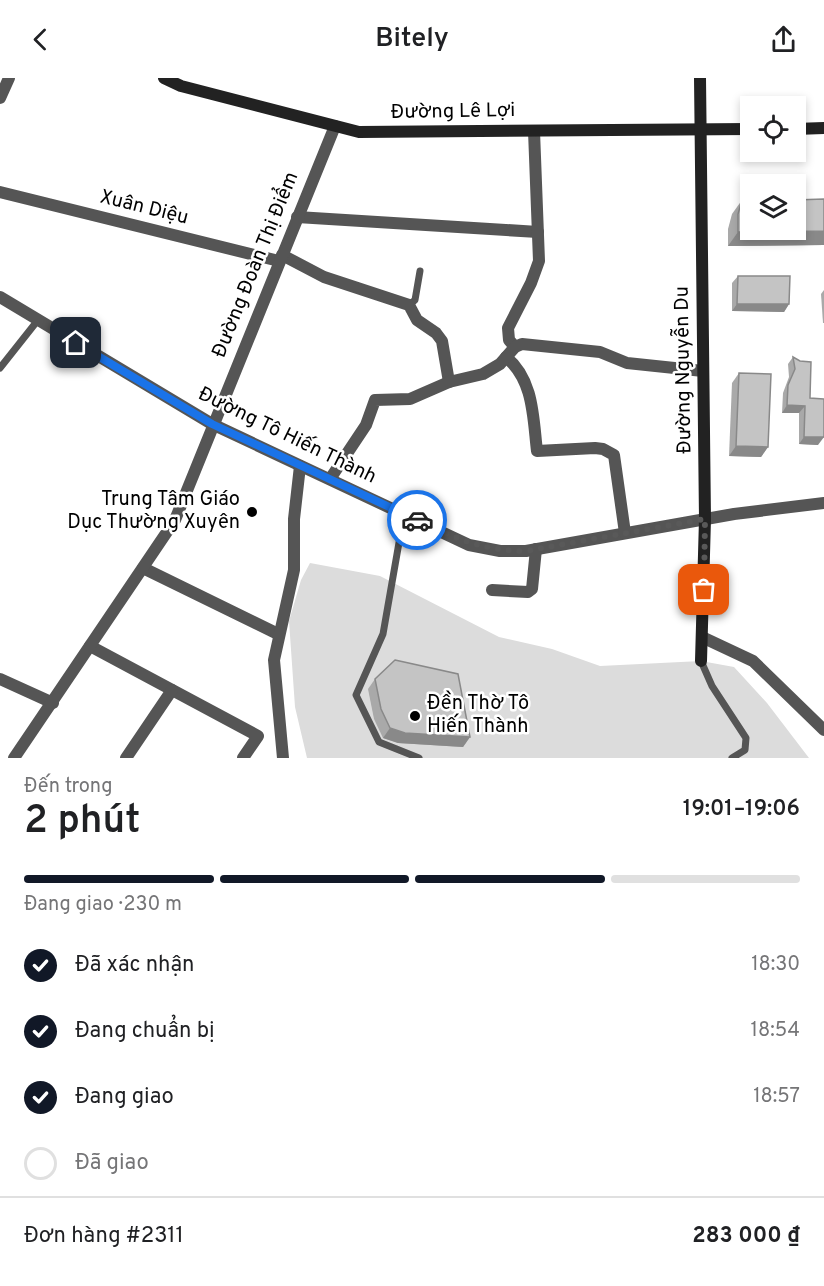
<!DOCTYPE html>
<html lang="vi">
<head>
<meta charset="utf-8">
<style>
  :root { --surface:#fff; --page:#f6f6f6; --text:#202124; --muted:#757577; --line:#e0e0e0; --accent:#111827 }
  body { margin:0; font-family:Overpass,sans-serif; background:var(--page); color:var(--text); height:100vh; display:flex; flex-direction:column; font-size:22px; white-space:nowrap }
  * { box-sizing:border-box; margin:0 }
  p { font-size:20px; color:var(--muted) }
  .icon { flex:none; width:33px; height:33px; fill:none; stroke:currentColor; stroke-width:2; stroke-linecap:round; stroke-linejoin:round }
  .map { position:relative; height:680px; overflow:hidden }
  .drawer { display:flex; flex-direction:column; background:var(--surface); flex:1 }
  .drawer>* { flex:none }
  .fabs { position:absolute; left:740px; top:18px; display:grid; gap:12px }
  .fabs a { display:grid; place-items:center; width:66px; height:66px; border-radius:0px; background:var(--surface); box-shadow:0 3px 9px #0003; font-size:30px }
  .pin { position:absolute; display:grid; place-items:center; width:51px; height:51px; color:#fff; margin:-26px; border-radius:12px; box-shadow:0 3px 9px #0006 }
  .courier { position:absolute; display:grid; place-items:center; width:60px; height:60px; margin:-30px; border:4px solid #1a73e8; border-radius:50%; background:#fff; color:#222; box-shadow:0 2px 8px #0007 }
  .headline em { font-style:normal; font-weight:600 }
  .headline div { display:flex; flex-direction:column-reverse }
  .headline { display:flex; align-items:center; justify-content:space-between; height:102px; padding:0 24px }
  h1 { font-size:39px; font-weight:600; line-height:45px }
  .bar { display:grid; grid-template-columns:repeat(4,1fr); gap:9px 6px; align-content:center; height:72px; padding:0 24px }
  .bar i { height:8px; border-radius:4px; background:var(--line) }
  .bar .active { background:var(--accent) }
  .bar p { grid-column:span 4 }
  .line { display:flex; align-items:center; gap:15px; padding:0 24px; border-top:2px solid var(--line) }
  .line div { flex:1 }
  ol { padding:0 24px; list-style:none }
  li { display:flex; align-items:center; gap:18px; height:66px }
  li p { margin-inline-start:auto }
  li .icon { padding:6px; border-radius:50%; background:var(--accent); color:#fff; stroke-width:4 }
  li:last-child { color:var(--muted) }
  li i { width:33px; height:33px; border:3px solid var(--line); border-radius:50% }
  header { display:flex; justify-content:space-between; align-items:center; height:78px; padding:0 24px; background:var(--surface); font-size:27px; font-weight:600 }
  .map>svg:first-child { display:block }
  .green { fill:#dcdcdc }
  .lines { fill:none; stroke-linecap:round; stroke-linejoin:round }
  .lane { stroke:#555; stroke-width:7 }
  .street { stroke:#555; stroke-width:12 }
  .secondary { stroke:#222; stroke-width:12 }
  .wall { fill:#a9a9a9 }
  .shaded-wall { fill:#898989 }
  .building { fill:#c4c4c4; stroke:#898989; stroke-width:1.5 }
  .done { stroke:#595959; stroke-width:6; stroke-dasharray:0 10.8 }
  .route { stroke:#1a73e8; stroke-width:8 }
  .poi-dot { fill:#000; stroke:#fff; stroke-width:2 }
  .labels { text-anchor:middle; dominant-baseline:central; stroke-width:5; stroke-linejoin:round; paint-order:stroke }
  .street-label { font-size:20px; fill:#000; stroke:#fff }
  .poi-label { font-size:20px; fill:#000; stroke:#fff; text-anchor:end }
</style>
</head>
<body>
<header><svg class="icon" aria-label="back" viewBox="0 0 24 24"><path d="M15 5l-7 7 7 7"/></svg>Bitely<svg class="icon" aria-label="share" viewBox="0 0 24 24"><path d="M12 15V3M7 8l5-5 5 5M5 13v7h14v-7"/></svg></header>
<div class="map">
<svg width="824" height="680" viewBox="0 0 824 680">
  <rect width="100%" height="100%" fill="#fff"/>
  <polygon class="green" points="310,485 380,498 499,559 552,571 600,588 701,583 734,589 767,625 809,680 307,680 295,629 289,543 301,502"/>
  <g class="lines">
    <g class="lane">
      <polyline points="409,227 415,222 420,193"/>
      <polyline points="0,290 38,242"/>
      <polyline points="404,436 383,556 356,617 379,664 419,680"/>
      <polyline points="701,583 712,608 746,660 745,672 732,680"/>
    </g>
    <g class="street">
      <polyline points="0,20 9,0"/>
      <polyline points="0,114 279,183"/>
      <polyline points="297,139 538,154"/>
      <polyline points="282,177 324,199 409,227 417,242 436,255 442,263 449,304"/>
      <polyline points="0,219 212,346 469,467 500,473 526,473 734,436 824,425"/>
      <polyline points="515,269 509,262 508,250 531,205 539,183 534,53"/>
      <path d="M506 279C534 302 533 340 537 373L595 370 603 371 614 377 625 455"/>
      <polyline points="330,401 366,347 375,322 410,321 449,304 483,296 500,286 515,269 522,266 600,274 627,285 703,293"/>
      <polyline points="143,490 278,556"/>
      <polyline points="492,512 528,514 532,511 536,471"/>
      <polyline points="704,560 753,583 824,652"/>
      <polyline points="90,568 258,658 243,680"/>
      <polyline points="0,601 53,625"/>
      <polyline points="14,680 175,442 335,48"/>
      <polyline points="126,680 172,612"/>
      <polyline points="283,680 274,582 294,492 294,441 300,388"/>
    </g>
    <g class="secondary">
      <polyline points="164,0 181,8 359,54 750,51"/>
      <polyline points="700,0 705,441 701,583"/>
      <polyline points="795,51 824,50"/>
    </g>
  </g>
  <g class="wall">
    <polygon points="824,121 824,167 728,168 728,151 732,136 742,122"/>
    <polygon points="738,198 789,226 784,234 732,233 732,205"/>
    <polygon points="824,212 824,245 823,245 821,216"/>
    <polygon points="793,279 810,320 818,367 799,366 799,335 782,335 783,315 789,299 788,286"/>
    <polygon points="739,295 768,369 761,379 729,378 732,305"/>
    <polygon points="375,601 470,659 463,669 398,665 383,660 374,641 368,611"/>
  </g>
  <g class="shaded-wall">
    <polygon points="824,153 824,167 728,168 738,154"/>
    <polygon points="737,226 789,226 784,234 732,233"/>
    <polygon points="787,327 805,328 799,335 782,335"/>
    <polygon points="804,359 824,359 818,367 799,366"/>
    <polygon points="736,368 768,369 761,379 729,378"/>
    <polygon points="390,650 470,659 463,669 398,665 383,660"/>
  </g>
  <g class="building">
    <polygon points="824,121 824,153 738,154 738,136 742,122 750,122 750,152 795,152 795,122"/>
    <polygon points="738,198 790,198 789,226 737,226"/>
    <polygon points="793,279 800,283 811,284 810,320 824,321 824,359 804,359 805,328 787,327 788,307 795,291"/>
    <polygon points="739,295 771,296 768,369 736,368"/>
    <polygon points="395,582 458,596 470,659 405,655 390,650 381,631 375,601"/>
  </g>
  <g class="lines">
    <path class="done" d="M417 442C456 460 482 473 526 473L705 441 704 512"/>
    <polyline class="route" points="76,265 212,346 417,442"/>
  </g>
  <g class="poi-dot">
    <circle cx="252" cy="434" r="6"/>
    <circle cx="415" cy="638" r="6"/>
  </g>
  <g class="labels">
    <g class="street-label">
      <text transform="translate(453 34) rotate(-1)">Đường Lê Lợi</text>
      <text transform="translate(144 130) rotate(14)">Xuân Diệu</text>
      <text transform="translate(256 187) rotate(-68)">Đường Đoàn Thị Điểm</text>
      <text transform="translate(684 292) rotate(-91)">Đường Nguyễn Du</text>
      <text transform="translate(287 358) rotate(26)">Đường Tô Hiến Thành</text>
    </g>
    <g class="poi-label">
      <text x="240" y="422">Trung Tâm Giáo<tspan x="240" dy="23">Dục Thường Xuyên</tspan></text>
      <text x="427" y="626" text-anchor="start">Đền Thờ Tô<tspan x="427" dy="23">Hiến Thành</tspan></text>
    </g>
  </g>
</svg>
<div class="fabs">
<a><svg class="icon" aria-label="locate" viewBox="0 0 24 24"><circle cx="12" cy="12" r="6"/><path d="M12 2v4M12 18v4M2 12h4M18 12h4"/></svg></a>
<a><svg class="icon" aria-label="layers" viewBox="0 0 24 24"><path d="M12 4l9 5-9 5-9-5zM3 14l9 5 9-5"/></svg></a>
</div>
<div class="pin" style="left:704px;top:512px;background:#ea580c"><svg class="icon" aria-label="bag" viewBox="0 0 24 24"><path d="M5 8h14l-1 12H6zM9 8a3 3 0 0 1 6 0"/></svg></div>
<div class="pin" style="left:76px;top:265px;background:#1f2937"><svg class="icon" aria-label="home" viewBox="0 0 24 24"><path d="M3 11l9-7 9 7M6 9v11h12V9"/></svg></div>
<div class="courier" style="left:417px;top:442px"><svg class="icon" aria-label="car" viewBox="0 0 24 24"><path d="M5 17H2v-5l4-1 3-4h7l3 4 3 1v5h-3M9 17h6M6 11h13"/><circle cx="7" cy="17" r="2"/><circle cx="17" cy="17" r="2"/></svg></div>
</div>
<section class="drawer">
<div class="headline"><div><h1>2 phút</h1><p>Đến trong</p></div><em>19:01–19:06</em></div>
<div class="bar"><i class="active"></i><i class="active"></i><i class="active"></i><i></i><p>Đang giao · 230 m</p></div>
<ol>
<li><svg class="icon" aria-label="check" viewBox="0 0 24 24"><path d="M5 12l5 5 9-10"/></svg>Đã xác nhận<p>18:30</p></li>
<li><svg class="icon" aria-label="check" viewBox="0 0 24 24"><path d="M5 12l5 5 9-10"/></svg>Đang chuẩn bị<p>18:54</p></li>
<li><svg class="icon" aria-label="check" viewBox="0 0 24 24"><path d="M5 12l5 5 9-10"/></svg>Đang giao<p>18:57</p></li>
<li><i></i>Đã giao</li>
</ol>
<div class="line" style="height:78px"><div>Đơn hàng #2311</div><b>283 000 ₫</b></div>
</section>
</body>
</html>
